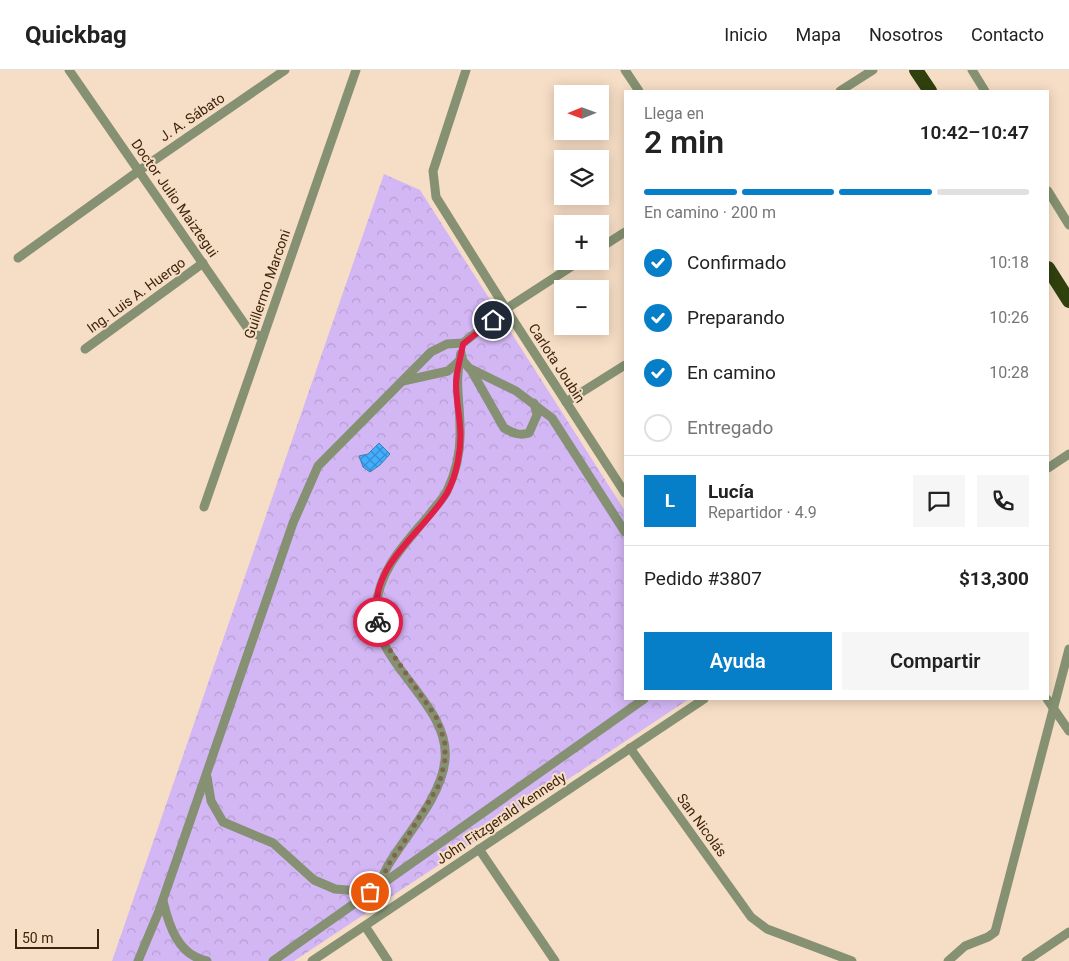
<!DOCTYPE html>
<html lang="es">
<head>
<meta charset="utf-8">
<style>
  :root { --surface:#fff; --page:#f6f6f6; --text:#222; --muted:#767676; --line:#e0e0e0; --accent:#077fc8 }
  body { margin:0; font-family:Roboto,sans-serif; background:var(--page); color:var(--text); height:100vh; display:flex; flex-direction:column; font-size:19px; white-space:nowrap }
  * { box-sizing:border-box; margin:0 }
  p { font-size:16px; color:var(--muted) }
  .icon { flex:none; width:28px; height:28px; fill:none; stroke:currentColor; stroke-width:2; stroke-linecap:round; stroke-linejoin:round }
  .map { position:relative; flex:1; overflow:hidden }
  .side { position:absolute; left:624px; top:20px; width:425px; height:610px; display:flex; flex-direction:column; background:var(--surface); border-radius:0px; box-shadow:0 2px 12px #0003 }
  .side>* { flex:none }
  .needle { width:32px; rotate:269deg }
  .controls { position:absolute; left:554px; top:15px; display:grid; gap:10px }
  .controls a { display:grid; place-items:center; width:55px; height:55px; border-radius:0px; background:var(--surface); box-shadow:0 2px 12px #0003; font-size:25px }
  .scale { position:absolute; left:15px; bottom:12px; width:84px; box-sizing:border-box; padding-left:5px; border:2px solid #3d250b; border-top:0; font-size:14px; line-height:18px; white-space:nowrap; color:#3d250b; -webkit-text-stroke:4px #f6ddc5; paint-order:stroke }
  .pin { position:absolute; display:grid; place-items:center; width:42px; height:42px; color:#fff; margin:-21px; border:2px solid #fff; border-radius:50%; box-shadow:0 1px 5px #0007 }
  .courier { position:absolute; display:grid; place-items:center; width:50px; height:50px; margin:-25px; border:4px solid #e11d48; border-radius:50%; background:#fff; color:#222; box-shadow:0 1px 6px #0007 }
  .headline em { font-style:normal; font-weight:600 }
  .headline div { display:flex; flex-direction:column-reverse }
  .headline { display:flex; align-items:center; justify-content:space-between; height:85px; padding:0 20px }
  h1 { font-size:32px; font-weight:600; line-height:38px }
  .bar { display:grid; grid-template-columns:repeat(4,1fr); gap:8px 5px; align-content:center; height:60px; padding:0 20px }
  .bar i { height:6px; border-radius:4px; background:var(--line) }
  .bar .on { background:var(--accent) }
  .bar p { grid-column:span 4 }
  .line { display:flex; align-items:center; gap:12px; padding:0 20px; border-top:1px solid var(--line) }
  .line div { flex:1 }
  .round { display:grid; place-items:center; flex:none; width:52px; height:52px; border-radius:0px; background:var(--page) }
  ol { padding:0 20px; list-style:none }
  li { display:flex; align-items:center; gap:15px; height:55px }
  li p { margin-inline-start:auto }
  li .icon { padding:5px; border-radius:50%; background:var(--accent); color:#fff; stroke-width:4 }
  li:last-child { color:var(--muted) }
  li i { width:28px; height:28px; border:2px solid var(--line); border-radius:50% }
  .button { display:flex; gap:10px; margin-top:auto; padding:10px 20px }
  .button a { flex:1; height:58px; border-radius:0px; background:var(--accent); color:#fff; font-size:20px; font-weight:600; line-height:58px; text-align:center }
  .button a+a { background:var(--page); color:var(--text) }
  header { display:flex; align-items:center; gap:30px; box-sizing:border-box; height:70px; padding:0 25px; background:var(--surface); border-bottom:1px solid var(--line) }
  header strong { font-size:24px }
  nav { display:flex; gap:28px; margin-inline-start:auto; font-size:18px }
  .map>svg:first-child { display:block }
  .park { fill:url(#park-crowns) }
  .building { fill:url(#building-cross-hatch); stroke:#3d7eb2 }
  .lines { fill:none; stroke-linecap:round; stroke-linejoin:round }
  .minor { stroke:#859172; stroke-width:9 }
  .trunk { stroke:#31410e; stroke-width:14 }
  .done { stroke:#7e654c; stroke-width:5; stroke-dasharray:0 9 }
  .route { stroke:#e11d48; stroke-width:6 }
  .labels { text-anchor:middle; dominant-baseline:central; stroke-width:4; stroke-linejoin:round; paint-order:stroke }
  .street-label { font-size:14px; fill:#3d250b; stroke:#f6ddc5 }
</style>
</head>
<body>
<header>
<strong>Quickbag</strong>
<nav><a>Inicio</a><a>Mapa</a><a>Nosotros</a><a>Contacto</a></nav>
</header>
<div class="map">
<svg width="1069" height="891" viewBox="0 0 1069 891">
  <defs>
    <pattern id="park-crowns" width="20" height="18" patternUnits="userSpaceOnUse" patternTransform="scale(1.25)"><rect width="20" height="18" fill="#d3b7f5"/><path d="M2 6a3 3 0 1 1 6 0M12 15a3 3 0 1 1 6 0" fill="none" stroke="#b69dd1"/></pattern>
    <pattern id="building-cross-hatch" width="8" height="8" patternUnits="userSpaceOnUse" patternTransform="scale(1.25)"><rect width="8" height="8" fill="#42aeff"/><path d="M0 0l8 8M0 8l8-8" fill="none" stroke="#388dcd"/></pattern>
  </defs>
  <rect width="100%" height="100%" fill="#f6ddc5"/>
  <polygon class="park" points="384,104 420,120 625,441 625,629 689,629 294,891 112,891"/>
  <polygon class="building" points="379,373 390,384 380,395 370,402 363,397 359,386 368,384"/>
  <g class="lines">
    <g class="minor">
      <polyline points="69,0 246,256 252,263 263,267"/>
      <polyline points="466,0 433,101 436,127 506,239 625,423"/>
      <polyline points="625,0 639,21"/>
      <polyline points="972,0 985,21"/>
      <polyline points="840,21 873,0"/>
      <polyline points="1048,121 1069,155"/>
      <polyline points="600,178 625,162"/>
      <polyline points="18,188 140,100 285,0"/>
      <polyline points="85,279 203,193"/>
      <polyline points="461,284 463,291 469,298 516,321 552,348 625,462"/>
      <path d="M471 300 504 358C513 363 519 366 529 363L537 345 534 333"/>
      <polyline points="403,311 448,301 459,291"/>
      <polyline points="566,332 625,295"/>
      <polyline points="1048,398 1069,384"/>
      <polyline points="204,437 356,0"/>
      <polyline points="1047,629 1069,661"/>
      <polyline points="630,678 751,847 767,859 852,891"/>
      <polyline points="207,707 211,731 223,752 273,773 314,810 335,819 370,822"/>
      <polyline points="479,779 555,891"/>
      <path d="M378 816C383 807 386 797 392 789 410 761 442 724 445 690 451 634 371 592 376 538 379 499 405 474 429 445 435 437 443 429 447 421 456 402 461 379 460 358 460 330 454 311 461 283"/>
      <path d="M163 831C169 856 178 885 207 891"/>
      <polyline points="365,856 388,891"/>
      <polyline points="138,891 159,841 293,453 318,396 431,282 447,274 463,273 506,239 580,191"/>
      <polyline points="273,891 644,629"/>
      <polyline points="312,891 704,629"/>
      <polyline points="948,891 965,876 988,867 995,862 1069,579"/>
      <polyline points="1026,891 1069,862"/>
    </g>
    <g class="trunk">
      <polyline points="916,0 930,21"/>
      <polyline points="1048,198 1069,231"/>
    </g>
  </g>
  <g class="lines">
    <polyline class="done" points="370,822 378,816 391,790 401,777 439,715 445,690 445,674 438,650 385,573 378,552"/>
    <path class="route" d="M378 552C366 496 422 465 447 423 457 405 462 377 460 356 459 342 456 328 456 315 456 301 461 287 463 274L493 250"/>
  </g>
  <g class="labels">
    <g class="street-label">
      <text transform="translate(192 47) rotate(-34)">J. A. Sábato</text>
      <text transform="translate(175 128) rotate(55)">Doctor Julio Maiztegui</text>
      <text transform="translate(267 214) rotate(-71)">Guillermo Marconi</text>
      <text transform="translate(136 225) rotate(-36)">Ing. Luis A. Huergo</text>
      <text transform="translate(557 293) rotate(57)">Carlota Joubin</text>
      <text transform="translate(501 748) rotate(-34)">John Fitzgerald Kennedy</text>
      <text transform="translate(702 755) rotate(54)">San Nicolás</text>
    </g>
  </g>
</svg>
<div class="controls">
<a><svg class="needle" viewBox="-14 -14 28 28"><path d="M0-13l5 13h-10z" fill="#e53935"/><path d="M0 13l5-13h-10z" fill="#767676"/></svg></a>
<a><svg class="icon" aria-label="layers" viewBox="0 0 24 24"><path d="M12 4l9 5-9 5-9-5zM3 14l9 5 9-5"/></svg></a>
<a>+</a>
<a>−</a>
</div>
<div class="scale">50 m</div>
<div class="pin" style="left:370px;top:822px;background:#ea580c"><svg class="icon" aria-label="bag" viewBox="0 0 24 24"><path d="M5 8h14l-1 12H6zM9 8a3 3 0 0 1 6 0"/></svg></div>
<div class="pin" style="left:493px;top:250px;background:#1f2937"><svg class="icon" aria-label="home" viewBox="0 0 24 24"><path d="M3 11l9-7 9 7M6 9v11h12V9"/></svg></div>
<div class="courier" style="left:378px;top:552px"><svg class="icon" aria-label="bike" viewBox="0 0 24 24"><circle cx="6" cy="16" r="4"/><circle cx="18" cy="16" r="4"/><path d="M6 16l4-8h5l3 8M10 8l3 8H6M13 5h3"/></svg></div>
<section class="side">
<div class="headline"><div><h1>2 min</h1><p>Llega en</p></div><em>10:42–10:47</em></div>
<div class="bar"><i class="on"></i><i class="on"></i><i class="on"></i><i></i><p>En camino · 200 m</p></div>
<ol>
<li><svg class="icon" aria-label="check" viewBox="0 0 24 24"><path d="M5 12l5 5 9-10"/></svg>Confirmado<p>10:18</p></li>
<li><svg class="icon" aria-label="check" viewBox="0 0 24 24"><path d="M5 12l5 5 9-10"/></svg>Preparando<p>10:26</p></li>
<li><svg class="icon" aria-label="check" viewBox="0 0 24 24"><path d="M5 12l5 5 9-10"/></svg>En camino<p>10:28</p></li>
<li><i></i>Entregado</li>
</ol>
<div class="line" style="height:90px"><b class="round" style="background:var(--accent);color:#fff">L</b><div><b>Lucía</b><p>Repartidor · 4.9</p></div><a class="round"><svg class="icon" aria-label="chat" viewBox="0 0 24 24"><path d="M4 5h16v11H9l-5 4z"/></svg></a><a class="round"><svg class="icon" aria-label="phone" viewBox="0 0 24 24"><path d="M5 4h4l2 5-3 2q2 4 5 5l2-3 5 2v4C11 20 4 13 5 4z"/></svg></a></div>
<div class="line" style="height:65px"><div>Pedido #3807</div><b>$13,300</b></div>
<div class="button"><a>Ayuda</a><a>Compartir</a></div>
</section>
</div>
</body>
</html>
